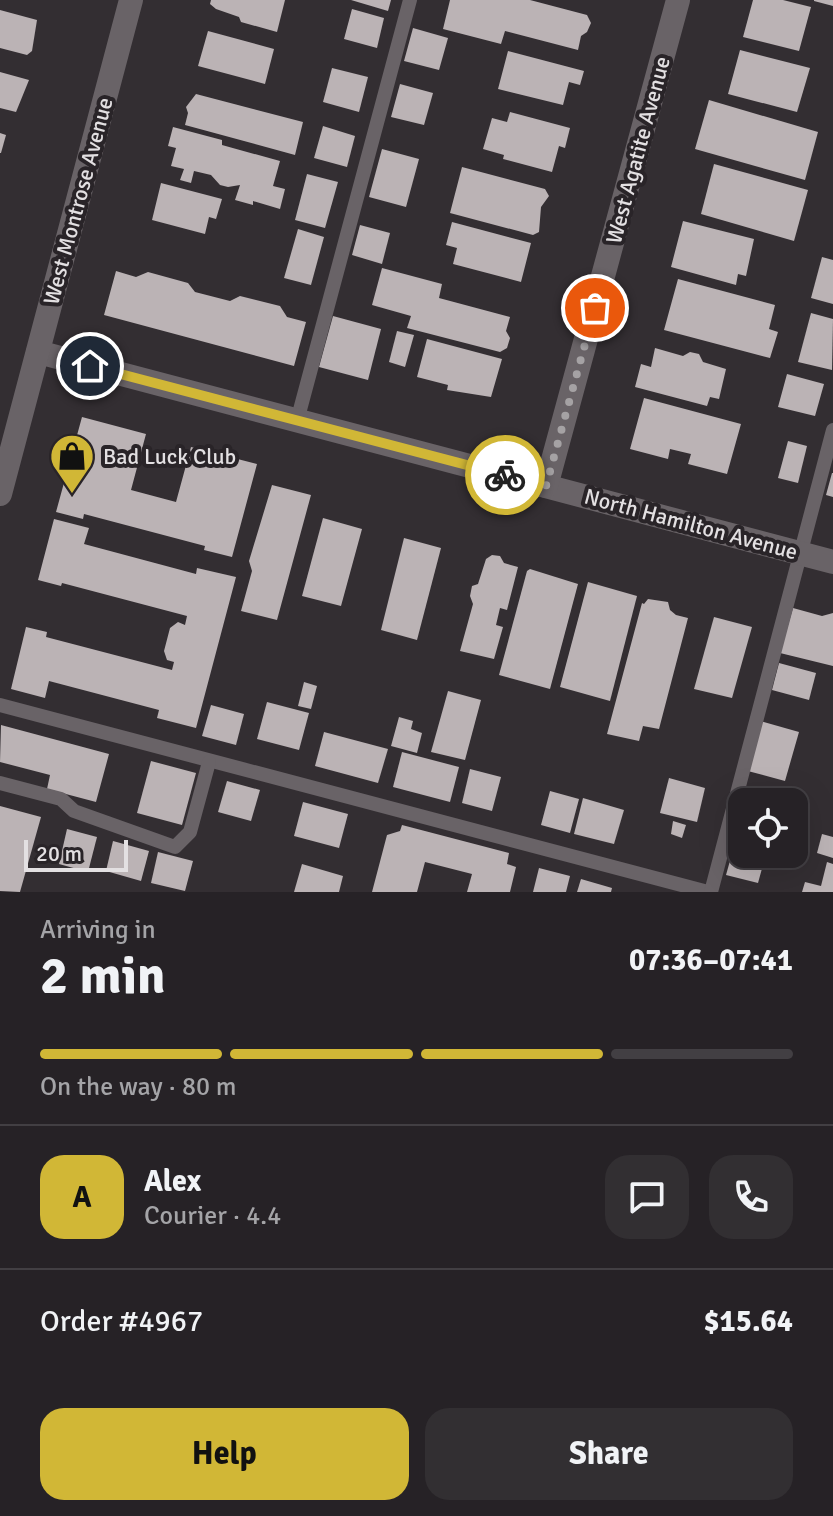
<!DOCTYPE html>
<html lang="en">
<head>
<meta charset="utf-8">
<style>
  :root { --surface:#262226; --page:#322f32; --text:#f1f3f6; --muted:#a4a4a7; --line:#423f43; --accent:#d1b736 }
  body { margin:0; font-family:Signika,sans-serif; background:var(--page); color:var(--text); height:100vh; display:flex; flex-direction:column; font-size:30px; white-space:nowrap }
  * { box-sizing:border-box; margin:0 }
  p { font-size:26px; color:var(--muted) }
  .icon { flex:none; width:44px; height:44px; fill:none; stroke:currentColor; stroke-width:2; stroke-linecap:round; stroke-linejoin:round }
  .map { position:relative; height:892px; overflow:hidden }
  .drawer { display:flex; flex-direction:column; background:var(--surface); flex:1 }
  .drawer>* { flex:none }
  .tools { position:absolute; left:728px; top:788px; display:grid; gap:16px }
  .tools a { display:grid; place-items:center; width:80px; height:80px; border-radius:16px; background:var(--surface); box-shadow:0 8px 32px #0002,0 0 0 2px var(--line); font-size:40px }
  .scale { position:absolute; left:24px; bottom:20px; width:104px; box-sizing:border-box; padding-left:8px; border:4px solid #e3e0e2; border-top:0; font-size:22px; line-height:28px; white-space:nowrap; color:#e3e0e2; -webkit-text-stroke:6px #292428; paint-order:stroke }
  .pin { position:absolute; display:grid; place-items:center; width:68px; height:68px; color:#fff; margin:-34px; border:4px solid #fff; border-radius:50%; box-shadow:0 2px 8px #0007 }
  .courier { position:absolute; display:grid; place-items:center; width:80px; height:80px; margin:-40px; border:6px solid #d1b736; border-radius:50%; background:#fff; color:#222; box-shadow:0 2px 10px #0007 }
  .headline em { font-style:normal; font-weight:700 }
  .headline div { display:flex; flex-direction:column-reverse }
  .headline { display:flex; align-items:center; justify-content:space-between; height:136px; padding:0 40px }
  h1 { font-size:52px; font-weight:700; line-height:60px }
  .bar { display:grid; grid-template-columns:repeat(4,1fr); gap:12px 8px; align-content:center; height:96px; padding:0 40px }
  .bar i { height:10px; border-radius:6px; background:var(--line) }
  .bar .on { background:var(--accent) }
  .bar p { grid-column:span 4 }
  .line { display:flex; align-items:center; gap:20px; padding:0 40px; border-top:2px solid var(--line) }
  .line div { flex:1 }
  .round { display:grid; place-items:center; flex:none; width:84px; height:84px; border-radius:24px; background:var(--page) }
  .button { display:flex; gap:16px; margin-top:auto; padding:16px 40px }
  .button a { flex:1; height:92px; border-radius:24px; background:var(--accent); color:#111; font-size:32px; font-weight:700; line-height:92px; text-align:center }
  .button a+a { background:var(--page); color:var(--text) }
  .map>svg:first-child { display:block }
  .building { fill:#bbb3b5 }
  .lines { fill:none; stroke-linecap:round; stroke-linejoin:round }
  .lane { stroke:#696367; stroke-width:14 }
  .street { stroke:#696367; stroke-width:24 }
  .secondary { stroke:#696367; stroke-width:24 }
  .done { stroke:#a5a2a4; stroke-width:8; stroke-dasharray:0 14.4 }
  .route { stroke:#d1b736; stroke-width:10 }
  .labels { text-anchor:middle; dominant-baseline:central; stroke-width:8; stroke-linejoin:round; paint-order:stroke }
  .street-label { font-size:22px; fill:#e3e0e2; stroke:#292428 }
  .poi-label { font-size:22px; fill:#e3e0e2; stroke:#292428; text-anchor:start }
</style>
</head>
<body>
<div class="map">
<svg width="833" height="892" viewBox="0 0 833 892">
  <rect width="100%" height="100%" fill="#332e32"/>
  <g class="building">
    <polygon points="211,0 285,0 277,32 241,22 239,17 216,9 210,4"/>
    <polygon points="351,0 391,0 388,11"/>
    <polygon points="450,0 530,0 587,15 591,23 587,32 581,36 578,50 505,31 501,44 443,29"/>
    <polygon points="753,0 783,0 811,7 799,51 743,37"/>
    <polygon points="814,0 833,0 833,6 814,1"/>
    <polygon points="352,9 384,18 377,48 344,39"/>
    <polygon points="0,10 37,20 32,51 27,55 0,48"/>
    <polygon points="413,28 448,38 439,70 404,61"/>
    <polygon points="208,31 274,49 265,84 198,66"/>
    <polygon points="740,50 810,68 797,112 728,94"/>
    <polygon points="508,51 584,71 580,85 569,82 563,105 498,89"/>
    <polygon points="332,68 368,77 359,112 323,102"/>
    <polygon points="0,72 29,80 16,112 0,108"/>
    <polygon points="400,84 433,93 424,125 391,117"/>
    <polygon points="196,94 303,122 295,155 185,125 188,113 186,107"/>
    <polygon points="709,100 818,132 805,180 695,149"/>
    <polygon points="510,112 570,128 565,148 559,146 552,172 503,159 504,155 483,149 492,118 507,122"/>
    <polygon points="323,126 355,136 347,167 314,158"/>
    <polygon points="173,127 222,140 222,145 280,161 273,186 285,189 280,209 253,201 253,205 235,200 240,185 228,187 220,185 211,175 194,171 191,183 180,180 184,169 171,166 176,148 168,146"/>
    <polygon points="0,133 6,135 1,153 0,153"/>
    <polygon points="382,149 419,159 406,207 369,197"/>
    <polygon points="714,164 808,190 794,241 701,214"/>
    <polygon points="462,167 545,189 549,196 541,207 539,232 533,235 450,213"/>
    <polygon points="307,174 338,182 325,228 295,220"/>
    <polygon points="161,183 222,199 216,219 209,217 205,234 152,220"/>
    <polygon points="683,221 754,239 746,276 738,274 736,285 671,267"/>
    <polygon points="452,222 531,243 521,282 453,264 457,248 446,245"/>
    <polygon points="360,225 390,233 382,264 352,255"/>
    <polygon points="298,229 324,237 311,285 284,278"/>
    <polygon points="822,257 833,260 833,304 811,298"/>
    <polygon points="382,268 442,284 439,298 510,317 506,331 510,338 507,348 500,352 407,328 411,316 372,305"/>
    <polygon points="116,271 136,277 148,272 188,283 195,292 230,301 240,296 280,306 287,317 306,322 294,366 104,315"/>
    <polygon points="678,279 775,305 769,329 778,332 770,358 664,330"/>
    <polygon points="811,313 833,319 832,370 798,362"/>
    <polygon points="333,316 381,329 368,380 319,367"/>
    <polygon points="397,331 414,335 405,367 389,362"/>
    <polygon points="427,339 502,359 491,397 447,390 448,385 417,377"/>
    <polygon points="655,348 683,356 690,352 699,354 703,362 726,369 719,399 710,397 707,406 635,387 641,364 651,367"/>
    <polygon points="787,374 824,384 815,416 778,407"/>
    <polygon points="644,398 741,424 727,474 688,464 691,454 670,449 668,459 630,449"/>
    <polygon points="82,417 146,434 131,490 176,502 191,447 257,464 232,557 204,550 205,546 84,514 83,519 56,512"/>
    <polygon points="788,441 807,446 798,483 778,478"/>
    <polygon points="832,473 833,473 833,497 826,495"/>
    <polygon points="272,485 311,495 277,620 241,611 252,571 249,561"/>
    <polygon points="323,518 362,529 341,606 302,596"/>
    <polygon points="54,519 89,528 84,544 196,574 197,568 236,577 196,728 157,718 159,710 49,681 45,698 11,689 26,627 47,632 46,637 172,670 174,662 167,660 164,651 170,628 178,622 185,625 187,616 62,583 61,586 38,580"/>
    <polygon points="404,538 441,548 417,640 381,630"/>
    <polygon points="492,555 500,556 504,563 518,567 507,610 500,608 496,625 503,627 494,659 460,651 473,604 470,596 472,586 478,584 486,559"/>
    <polygon points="530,569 578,584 550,689 499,675 527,571"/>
    <polygon points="588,582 637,596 610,701 560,687"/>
    <polygon points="648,599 668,602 670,610 676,615 688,618 659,729 643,726 639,741 607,734 642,603 644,604"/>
    <polygon points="793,608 822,616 833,613 833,666 780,653"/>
    <polygon points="714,617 752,627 732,698 694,689"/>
    <polygon points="779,663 816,673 809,700 772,690"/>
    <polygon points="304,682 317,686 311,709 298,706"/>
    <polygon points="448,691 481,700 465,760 431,752"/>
    <polygon points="267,702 309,713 299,750 257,739"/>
    <polygon points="211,705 244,714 236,745 202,736"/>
    <polygon points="399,717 413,721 411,729 422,733 417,753 391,746"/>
    <polygon points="757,720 799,732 785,781 744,770"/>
    <polygon points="1,725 109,754 96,802 47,789 50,775 0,762"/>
    <polygon points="324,732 388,749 378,783 315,766"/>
    <polygon points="402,752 459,767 450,802 393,787"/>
    <polygon points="151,761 196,773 182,825 137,813"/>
    <polygon points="470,769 501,777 492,811 462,803"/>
    <polygon points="669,778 705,788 697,822 660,813"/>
    <polygon points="227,781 260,790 251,821 218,812"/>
    <polygon points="550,791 579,799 570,833 541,825"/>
    <polygon points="583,798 624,810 614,844 574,834"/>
    <polygon points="742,799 750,801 742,802 742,833 732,831"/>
    <polygon points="303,802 348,814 339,848 294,836"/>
    <polygon points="0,806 41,817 20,892 0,891"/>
    <polygon points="673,821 686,825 682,838 671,834"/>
    <polygon points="402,825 509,853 507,864 516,867 510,892 467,892 472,874 425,862 417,892 372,892 387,835 400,831"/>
    <polygon points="67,829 97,837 88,872 59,864"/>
    <polygon points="822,834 833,837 833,858 817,853"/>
    <polygon points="113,841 149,851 141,881 106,871"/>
    <polygon points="735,843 742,845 742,854 766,854 758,883 726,875"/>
    <polygon points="158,852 193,861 185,891 151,883"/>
    <polygon points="827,862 833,864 833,892 802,892 805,882 821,886"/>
    <polygon points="302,864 343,876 339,892 294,892"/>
    <polygon points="539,868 570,876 566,892 533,892"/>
    <polygon points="581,879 612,888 611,892 577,892"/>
  </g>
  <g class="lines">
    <g class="lane">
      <polyline points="297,421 410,0"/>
      <polyline points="0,705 708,892"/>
      <polyline points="0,783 61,799 74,811 175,847 190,832 209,762"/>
      <polyline points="711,892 833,430"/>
    </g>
    <g class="street">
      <polyline points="38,352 833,562"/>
      <polyline points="546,486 678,0"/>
    </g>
    <polyline class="secondary" points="0,494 131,0"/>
  </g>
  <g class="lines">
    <polyline class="done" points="505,475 546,486 595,308"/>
    <polyline class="route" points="90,366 505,475"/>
  </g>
  <defs>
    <g id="shop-pin" transform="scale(2.3)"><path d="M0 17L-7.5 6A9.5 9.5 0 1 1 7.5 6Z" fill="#d1b736" stroke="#292428"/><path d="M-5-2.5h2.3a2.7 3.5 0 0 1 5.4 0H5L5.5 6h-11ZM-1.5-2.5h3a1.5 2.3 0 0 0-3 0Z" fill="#111"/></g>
  </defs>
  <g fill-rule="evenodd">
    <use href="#shop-pin" x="72" y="456"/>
  </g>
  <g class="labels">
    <g class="street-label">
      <text transform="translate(638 150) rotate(-75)">West Agatite Avenue</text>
      <text transform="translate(78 201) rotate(-75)">West Montrose Avenue</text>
      <text transform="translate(691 524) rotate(15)">North Hamilton Avenue</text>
    </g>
    <g class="poi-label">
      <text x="103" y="456">Bad Luck Club</text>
    </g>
  </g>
</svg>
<div class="tools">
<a><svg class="icon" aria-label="locate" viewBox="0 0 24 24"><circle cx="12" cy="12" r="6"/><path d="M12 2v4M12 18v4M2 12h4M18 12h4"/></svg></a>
</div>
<div class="scale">20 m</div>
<div class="pin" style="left:595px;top:308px;background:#ea580c"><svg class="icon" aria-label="bag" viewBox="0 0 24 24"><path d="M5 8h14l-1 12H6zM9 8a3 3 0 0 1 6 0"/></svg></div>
<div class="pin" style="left:90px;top:366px;background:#1f2937"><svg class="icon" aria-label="home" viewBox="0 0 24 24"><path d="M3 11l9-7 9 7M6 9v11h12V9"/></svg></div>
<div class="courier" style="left:505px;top:475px"><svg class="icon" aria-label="bike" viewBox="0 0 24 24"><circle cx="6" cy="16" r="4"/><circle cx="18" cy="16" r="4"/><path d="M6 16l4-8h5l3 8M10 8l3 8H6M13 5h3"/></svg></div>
</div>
<section class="drawer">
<div class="headline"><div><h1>2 min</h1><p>Arriving in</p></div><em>07:36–07:41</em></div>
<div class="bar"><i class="on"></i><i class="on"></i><i class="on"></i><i></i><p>On the way · 80 m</p></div>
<div class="line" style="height:144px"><b class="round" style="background:var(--accent);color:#111">A</b><div><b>Alex</b><p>Courier · 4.4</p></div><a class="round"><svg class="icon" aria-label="chat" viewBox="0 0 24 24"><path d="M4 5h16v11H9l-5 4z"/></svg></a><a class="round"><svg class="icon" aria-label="phone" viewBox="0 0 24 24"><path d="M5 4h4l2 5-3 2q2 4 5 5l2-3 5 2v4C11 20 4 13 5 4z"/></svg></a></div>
<div class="line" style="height:104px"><div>Order #4967</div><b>$15.64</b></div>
<div class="button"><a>Help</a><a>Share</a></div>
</section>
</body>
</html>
